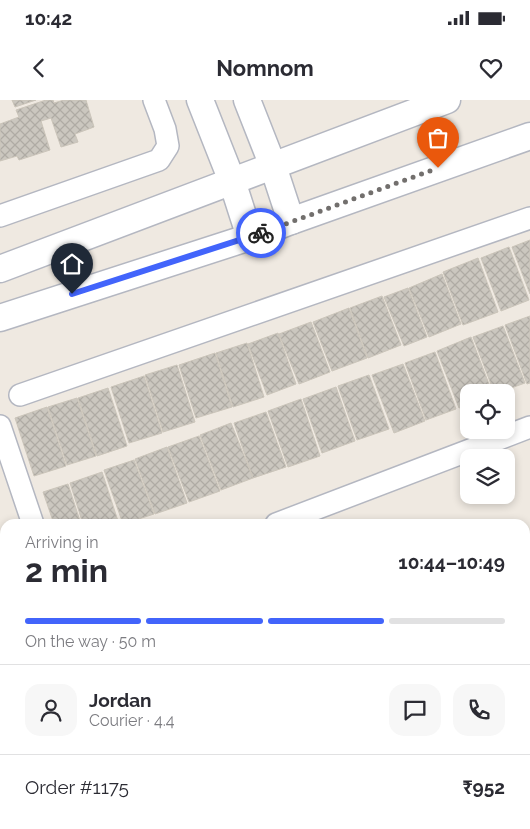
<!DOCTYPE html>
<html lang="en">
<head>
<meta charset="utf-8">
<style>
  :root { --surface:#fff; --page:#f7f7f7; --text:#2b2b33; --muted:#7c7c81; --line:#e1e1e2; --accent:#4264fb }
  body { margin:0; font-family:Raleway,sans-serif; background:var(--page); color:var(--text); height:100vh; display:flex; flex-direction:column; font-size:19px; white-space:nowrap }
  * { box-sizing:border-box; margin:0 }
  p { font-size:16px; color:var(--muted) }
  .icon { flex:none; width:28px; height:28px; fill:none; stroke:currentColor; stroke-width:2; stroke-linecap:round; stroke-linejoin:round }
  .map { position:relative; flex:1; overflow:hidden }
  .sheet { position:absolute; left:0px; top:419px; width:530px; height:311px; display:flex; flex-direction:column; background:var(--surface); border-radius:15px 15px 0 0; box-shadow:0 2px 8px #0003 }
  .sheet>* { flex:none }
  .fabs { position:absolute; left:460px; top:284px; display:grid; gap:10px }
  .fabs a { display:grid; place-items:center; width:55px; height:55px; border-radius:10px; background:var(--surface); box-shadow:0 2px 8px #0003; font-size:25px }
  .pin { position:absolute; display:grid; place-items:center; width:42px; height:42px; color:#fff; margin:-51px -21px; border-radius:50% 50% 50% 0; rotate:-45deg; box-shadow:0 0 5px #0007 }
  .pin .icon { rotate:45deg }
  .courier { position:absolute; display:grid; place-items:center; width:50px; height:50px; margin:-25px; border:4px solid #4264fb; border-radius:50%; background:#fff; color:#222; box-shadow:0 1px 6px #0007 }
  .overview em { font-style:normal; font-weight:700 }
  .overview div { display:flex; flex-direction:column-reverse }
  .overview { display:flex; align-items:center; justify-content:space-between; height:85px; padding:0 25px }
  h1 { font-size:32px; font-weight:700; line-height:38px }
  .bar { display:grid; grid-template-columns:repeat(4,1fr); gap:8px 5px; align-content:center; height:60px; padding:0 25px }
  .bar i { height:6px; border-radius:4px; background:var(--line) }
  .bar .active { background:var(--accent) }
  .bar p { grid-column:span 4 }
  .line { display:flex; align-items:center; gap:12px; padding:0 25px; border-top:1px solid var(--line) }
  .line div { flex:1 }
  .round { display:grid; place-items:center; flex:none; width:52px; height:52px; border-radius:15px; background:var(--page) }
  .status { display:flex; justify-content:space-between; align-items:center; height:35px; padding:0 25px; background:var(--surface); direction:ltr }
  .status svg { height:14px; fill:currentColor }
  header { display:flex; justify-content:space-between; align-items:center; height:65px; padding:0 25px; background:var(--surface); font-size:22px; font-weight:700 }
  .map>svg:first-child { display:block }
  .building { fill:url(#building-cross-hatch); stroke:#cbc5ba }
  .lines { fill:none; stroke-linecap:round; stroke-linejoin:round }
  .minor-casing { stroke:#b4b7c1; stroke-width:24 }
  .tertiary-casing { stroke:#b4b7c1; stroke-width:29 }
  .minor { stroke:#fff; stroke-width:21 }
  .tertiary { stroke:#fff; stroke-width:26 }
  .done { stroke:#726f6d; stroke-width:5; stroke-dasharray:0 9 }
  .route { stroke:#4264fb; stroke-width:6 }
</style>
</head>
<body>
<div class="status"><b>10:42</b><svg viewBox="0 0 49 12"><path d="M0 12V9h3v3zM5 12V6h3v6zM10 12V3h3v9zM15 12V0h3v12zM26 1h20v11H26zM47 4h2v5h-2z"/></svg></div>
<header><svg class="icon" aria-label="back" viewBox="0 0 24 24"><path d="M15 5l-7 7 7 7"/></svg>Nomnom<svg class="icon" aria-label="heart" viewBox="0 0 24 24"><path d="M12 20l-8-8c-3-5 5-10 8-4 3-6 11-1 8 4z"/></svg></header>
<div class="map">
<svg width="530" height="729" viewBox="0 0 530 729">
  <defs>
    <pattern id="building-cross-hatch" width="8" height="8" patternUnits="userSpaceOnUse" patternTransform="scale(1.25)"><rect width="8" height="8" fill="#cbc7bf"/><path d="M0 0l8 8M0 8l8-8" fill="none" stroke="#afaba4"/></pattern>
  </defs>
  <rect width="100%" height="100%" fill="#efe9e1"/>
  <g class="building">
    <polygon points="12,0 36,0 15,7"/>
    <polygon points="46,0 53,0 54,3 64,0 86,0 94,27 75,34 78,42 61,47 51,18 41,21 50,50 19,60 17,56 0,61 0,24 19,17 16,10"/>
    <polygon points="530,140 530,194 512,147"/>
    <polygon points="509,147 529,200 501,211 481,158"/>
    <polygon points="478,158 498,212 463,225 443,172"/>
    <polygon points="442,174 461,224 429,237 409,188"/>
    <polygon points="408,188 427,237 404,246 384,197"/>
    <polygon points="382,196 401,245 368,258 350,208"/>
    <polygon points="349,208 367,258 332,271 313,222"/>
    <polygon points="530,216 530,283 527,284 505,225"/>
    <polygon points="311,222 330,272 299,284 279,234"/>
    <polygon points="503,226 525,283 500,292 494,292 473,237"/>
    <polygon points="278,233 296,284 267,295 248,244"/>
    <polygon points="471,237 492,292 469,292 469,304 459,308 437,251"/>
    <polygon points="247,243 264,297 233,307 216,253"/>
    <polygon points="435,252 456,309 426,320 405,263"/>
    <polygon points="215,253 232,307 196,318 179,265"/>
    <polygon points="403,264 425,321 394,333 372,275"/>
    <polygon points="177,265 195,322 163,332 145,275"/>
    <polygon points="369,275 389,329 357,340 338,286"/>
    <polygon points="144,276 162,333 129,343 111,287"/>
    <polygon points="336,287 355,341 322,353 303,299"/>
    <polygon points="108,288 127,346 97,356 78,298"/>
    <polygon points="77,298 96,356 67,365 48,307"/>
    <polygon points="301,299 320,356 288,367 268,311"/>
    <polygon points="47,307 66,366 34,376 15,318"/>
    <polygon points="266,312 286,367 253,378 234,323"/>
    <polygon points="231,323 253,378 221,390 200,335"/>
    <polygon points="199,336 220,391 189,402 168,347"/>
    <polygon points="167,347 187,403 155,414 135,359"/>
    <polygon points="134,360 154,414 123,424 104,370"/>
    <polygon points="102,372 119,424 83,424 70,383"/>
    <polygon points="68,384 81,424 54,424 43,392"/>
    <polygon points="530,576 530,616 525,602 525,578"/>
    <polygon points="0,587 5,601 5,638 0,640"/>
    <polygon points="5,642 5,704 4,705 0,695 0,644"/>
    <polygon points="5,717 5,725 9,725 10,729 0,729 0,719"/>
    <polygon points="418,725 454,725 443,729 419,729"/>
  </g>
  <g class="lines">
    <g class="minor-casing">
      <g id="minor">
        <polyline points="0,116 159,60 168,46 165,29 154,0"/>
        <polyline points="20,295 530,118"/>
        <polyline points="0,326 33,424"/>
        <polyline points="276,424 530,327"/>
        <polyline points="0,459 5,472"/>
        <polyline points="525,495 530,493"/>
        <polyline points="525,564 530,563"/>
        <polyline points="91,725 92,729"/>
        <polyline points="129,725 130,729"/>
        <polyline points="170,725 172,729"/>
        <polyline points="404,725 406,729"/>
      </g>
    </g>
    <g class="tertiary-casing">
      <g id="tertiary">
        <polyline points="200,0 232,81 250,137"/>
        <polyline points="247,0 273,66 291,121"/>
        <polyline points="0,169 447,0"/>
        <polyline points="0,218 250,137 291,121 530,36"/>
      </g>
    </g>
    <use href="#minor" class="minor"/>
    <use href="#tertiary" class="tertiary"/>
  </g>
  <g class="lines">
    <polyline class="done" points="261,133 438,68"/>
    <polyline class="route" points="72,194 261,133"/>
  </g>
</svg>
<div class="fabs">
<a><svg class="icon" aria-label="locate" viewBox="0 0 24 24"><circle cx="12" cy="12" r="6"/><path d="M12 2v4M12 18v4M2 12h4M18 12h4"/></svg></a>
<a><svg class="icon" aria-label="layers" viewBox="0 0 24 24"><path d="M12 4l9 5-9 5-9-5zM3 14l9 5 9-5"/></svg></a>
</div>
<div class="pin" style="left:438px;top:68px;background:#ea580c"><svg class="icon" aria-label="bag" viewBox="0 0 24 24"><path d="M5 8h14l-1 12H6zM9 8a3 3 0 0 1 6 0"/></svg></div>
<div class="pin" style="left:72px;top:194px;background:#1f2937"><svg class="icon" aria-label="home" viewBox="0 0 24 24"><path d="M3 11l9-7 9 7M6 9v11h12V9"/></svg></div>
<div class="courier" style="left:261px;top:133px"><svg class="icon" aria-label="bike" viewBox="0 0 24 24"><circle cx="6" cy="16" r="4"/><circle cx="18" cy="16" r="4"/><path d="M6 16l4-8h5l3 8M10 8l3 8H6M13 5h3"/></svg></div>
<section class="sheet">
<div class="overview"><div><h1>2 min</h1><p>Arriving in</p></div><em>10:44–10:49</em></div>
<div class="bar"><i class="active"></i><i class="active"></i><i class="active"></i><i></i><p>On the way · 50 m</p></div>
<div class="line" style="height:90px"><a class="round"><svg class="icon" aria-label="person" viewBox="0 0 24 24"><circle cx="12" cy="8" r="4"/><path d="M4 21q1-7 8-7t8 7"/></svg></a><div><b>Jordan</b><p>Courier · 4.4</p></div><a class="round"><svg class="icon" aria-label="chat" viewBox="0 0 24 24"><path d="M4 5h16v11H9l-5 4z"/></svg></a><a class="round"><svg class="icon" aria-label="phone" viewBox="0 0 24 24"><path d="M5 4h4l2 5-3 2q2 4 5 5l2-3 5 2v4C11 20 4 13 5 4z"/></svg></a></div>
<div class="line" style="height:65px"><div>Order #1175</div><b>₹952</b></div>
</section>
</div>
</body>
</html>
